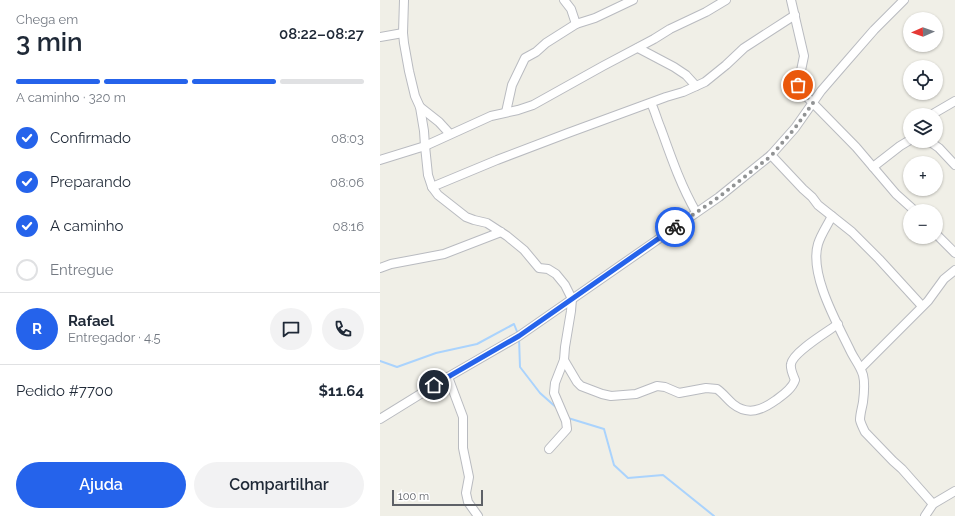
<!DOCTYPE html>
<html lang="pt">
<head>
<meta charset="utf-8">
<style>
  :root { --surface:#fff; --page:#f2f2f3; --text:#1f2937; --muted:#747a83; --line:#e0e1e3; --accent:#2563eb }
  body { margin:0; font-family:Raleway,sans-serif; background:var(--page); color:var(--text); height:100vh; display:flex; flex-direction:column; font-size:15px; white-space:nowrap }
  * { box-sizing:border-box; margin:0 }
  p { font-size:13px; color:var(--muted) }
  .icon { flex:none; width:22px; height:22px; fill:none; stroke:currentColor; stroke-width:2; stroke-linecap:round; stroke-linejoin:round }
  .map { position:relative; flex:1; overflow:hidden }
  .details { display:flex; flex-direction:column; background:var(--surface); width:380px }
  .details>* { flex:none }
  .needle { width:26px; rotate:268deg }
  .tools { position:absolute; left:523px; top:12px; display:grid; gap:8px }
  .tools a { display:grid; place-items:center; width:40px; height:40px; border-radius:50%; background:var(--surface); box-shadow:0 1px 3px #0004; font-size:20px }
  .scale { position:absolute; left:12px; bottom:10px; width:91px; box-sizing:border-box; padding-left:4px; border:2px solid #5e6167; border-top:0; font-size:11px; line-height:14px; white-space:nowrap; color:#5e6167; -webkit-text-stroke:3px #fff; paint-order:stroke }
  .pin { position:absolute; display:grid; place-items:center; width:34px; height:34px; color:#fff; margin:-17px; border:2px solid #fff; border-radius:50%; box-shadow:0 1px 4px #0007 }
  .courier { position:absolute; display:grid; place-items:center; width:40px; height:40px; margin:-20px; border:3px solid #2563eb; border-radius:50%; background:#fff; color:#222; box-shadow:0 1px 5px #0007 }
  .overview em { font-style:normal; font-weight:600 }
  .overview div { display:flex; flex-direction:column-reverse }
  .overview { display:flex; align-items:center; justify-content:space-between; height:68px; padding:0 16px }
  h1 { font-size:26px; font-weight:600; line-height:30px }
  .bar { display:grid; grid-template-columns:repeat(4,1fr); gap:6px 4px; align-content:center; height:48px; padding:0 16px }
  .bar i { height:5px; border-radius:3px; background:var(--line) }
  .bar .on { background:var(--accent) }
  .bar p { grid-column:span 4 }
  .line { display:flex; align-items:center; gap:10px; padding:0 16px; border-top:1px solid var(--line) }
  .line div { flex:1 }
  .round { display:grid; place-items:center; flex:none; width:42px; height:42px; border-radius:21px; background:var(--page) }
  ol { padding:0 16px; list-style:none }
  li { display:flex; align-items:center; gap:12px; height:44px }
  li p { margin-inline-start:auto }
  li .icon { padding:4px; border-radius:50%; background:var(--accent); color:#fff; stroke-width:4 }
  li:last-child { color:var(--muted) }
  li i { width:22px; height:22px; border:2px solid var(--line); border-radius:50% }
  .cta { display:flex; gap:8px; margin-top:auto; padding:8px 16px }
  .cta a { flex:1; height:46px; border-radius:24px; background:var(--accent); color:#fff; font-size:16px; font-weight:600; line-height:46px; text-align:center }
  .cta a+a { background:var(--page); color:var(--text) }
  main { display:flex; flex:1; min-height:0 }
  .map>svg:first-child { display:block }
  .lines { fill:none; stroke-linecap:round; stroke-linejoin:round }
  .stream { stroke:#aad3fd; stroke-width:2 }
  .minor-casing { stroke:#b9bbc0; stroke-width:10 }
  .minor { stroke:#fff; stroke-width:8 }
  .done { stroke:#919394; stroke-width:4; stroke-dasharray:0 7.2 }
  .route { stroke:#2563eb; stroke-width:5 }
</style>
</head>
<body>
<main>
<section class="details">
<div class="overview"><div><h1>3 min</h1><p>Chega em</p></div><em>08:22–08:27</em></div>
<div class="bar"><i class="on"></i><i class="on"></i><i class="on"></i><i></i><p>A caminho · 320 m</p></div>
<ol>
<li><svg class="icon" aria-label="check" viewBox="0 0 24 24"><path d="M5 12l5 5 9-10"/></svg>Confirmado<p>08:03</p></li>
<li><svg class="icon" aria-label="check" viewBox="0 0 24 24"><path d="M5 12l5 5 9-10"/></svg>Preparando<p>08:06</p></li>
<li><svg class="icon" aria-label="check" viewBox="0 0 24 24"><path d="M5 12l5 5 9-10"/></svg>A caminho<p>08:16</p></li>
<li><i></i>Entregue</li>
</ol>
<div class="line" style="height:72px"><b class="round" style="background:var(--accent);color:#fff">R</b><div><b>Rafael</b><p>Entregador · 4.5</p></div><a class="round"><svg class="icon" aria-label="chat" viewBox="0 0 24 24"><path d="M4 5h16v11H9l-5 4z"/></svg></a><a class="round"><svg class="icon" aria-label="phone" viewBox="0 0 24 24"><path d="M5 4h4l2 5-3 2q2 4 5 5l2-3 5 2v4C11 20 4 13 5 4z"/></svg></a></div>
<div class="line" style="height:52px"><div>Pedido #7700</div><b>$11.64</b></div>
<div class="cta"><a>Ajuda</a><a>Compartilhar</a></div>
</section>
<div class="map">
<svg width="575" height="516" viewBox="0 0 575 516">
  <rect width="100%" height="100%" fill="#f0efe7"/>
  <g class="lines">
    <g class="stream">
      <polyline points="139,338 140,367 160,393 178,409"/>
      <polyline points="0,361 17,367 56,353 97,344 134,324 138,334"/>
      <polyline points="188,418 224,429 234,465 248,478 283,475 334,516"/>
    </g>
    <g class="minor-casing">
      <g id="minor">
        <polyline points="24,0 23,33 24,43 29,71 35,96 40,107 44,131 45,146 48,175 52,187 58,195 86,217 94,220 107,223 127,236 144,250 159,268 168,269 176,274 185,285 192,299 191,311 185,347 184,360 175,383 174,393 186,421 187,429 169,449"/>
        <polyline points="184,0 191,9 196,24"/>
        <polyline points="411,0 424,56 418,85 421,91 476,147 516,194 535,211"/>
        <polyline points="0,37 23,33"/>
        <polyline points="258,48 294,67 306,75 316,86"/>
        <path d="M271 103C275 111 277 120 281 129 291 157 301 186 316 212"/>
        <polyline points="40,107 59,122 70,134"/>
        <polyline points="126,112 132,85 145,58 156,52 166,43 196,24 215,18 253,0"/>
        <polyline points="551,115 575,101"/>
        <polyline points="549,141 559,148 575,165"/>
        <polyline points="391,155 423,189 432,197 438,205 472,232 499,259 542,306"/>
        <polyline points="0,160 45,146 111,116 138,110 153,105 223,66 274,39 290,29 326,12 346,0"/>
        <polyline points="493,167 520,146 530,140"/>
        <polyline points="52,187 117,160 188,133 286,97 303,92 325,82 346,65 364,48 415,15"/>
        <path d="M452 216C447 226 441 234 438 244 429 274 457 323 470 350 474 359 480 365 483 375 485 383 484 394 483 402 482 408 480 414 480 420 481 424 483 428 485 432L513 461 522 469 553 504"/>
        <polyline points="556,234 575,253"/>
        <polyline points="0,268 11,264 64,254 121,232"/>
        <path d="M184 360 197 382 201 386 222 394 231 396 256 394 277 386 285 387 299 393 326 388 337 389C343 393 347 399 353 404 368 416 382 410 396 400 403 395 412 389 415 380 413 375 410 369 411 364 413 352 447 332 458 324"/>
        <polyline points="481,368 548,301 564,279 575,270"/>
        <polyline points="68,377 83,417 83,448 89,477 86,493 88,502 98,516"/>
        <polyline points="0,419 68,377 139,336 339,197 391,155 415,128 441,91 467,61 494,30 524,0"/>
        <polyline points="545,516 553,504 575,491"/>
      </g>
    </g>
    <use href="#minor" class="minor"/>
  </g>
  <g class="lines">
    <path class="done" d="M295 227 339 197 391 156 415 128 433 103C427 97 422 93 418 85"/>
    <polyline class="route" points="54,385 139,336 295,227"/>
  </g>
</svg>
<div class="tools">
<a><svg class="needle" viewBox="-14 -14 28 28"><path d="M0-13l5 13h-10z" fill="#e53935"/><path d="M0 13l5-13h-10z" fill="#747a83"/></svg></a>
<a><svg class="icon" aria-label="locate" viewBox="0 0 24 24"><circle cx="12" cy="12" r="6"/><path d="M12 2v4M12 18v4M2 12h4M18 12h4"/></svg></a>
<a><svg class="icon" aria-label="layers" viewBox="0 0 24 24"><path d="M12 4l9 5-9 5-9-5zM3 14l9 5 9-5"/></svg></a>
<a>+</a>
<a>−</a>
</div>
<div class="scale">100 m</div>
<div class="pin" style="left:418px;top:85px;background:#ea580c"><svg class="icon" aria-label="bag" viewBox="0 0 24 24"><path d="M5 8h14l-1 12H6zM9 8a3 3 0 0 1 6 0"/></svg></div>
<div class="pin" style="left:54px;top:385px;background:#1f2937"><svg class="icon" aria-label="home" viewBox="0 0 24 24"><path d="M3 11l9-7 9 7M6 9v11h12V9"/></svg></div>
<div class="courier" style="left:295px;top:227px"><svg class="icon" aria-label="bike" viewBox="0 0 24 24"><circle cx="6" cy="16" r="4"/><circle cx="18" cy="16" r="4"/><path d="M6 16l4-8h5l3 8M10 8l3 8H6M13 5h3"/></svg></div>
</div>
</main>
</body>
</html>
